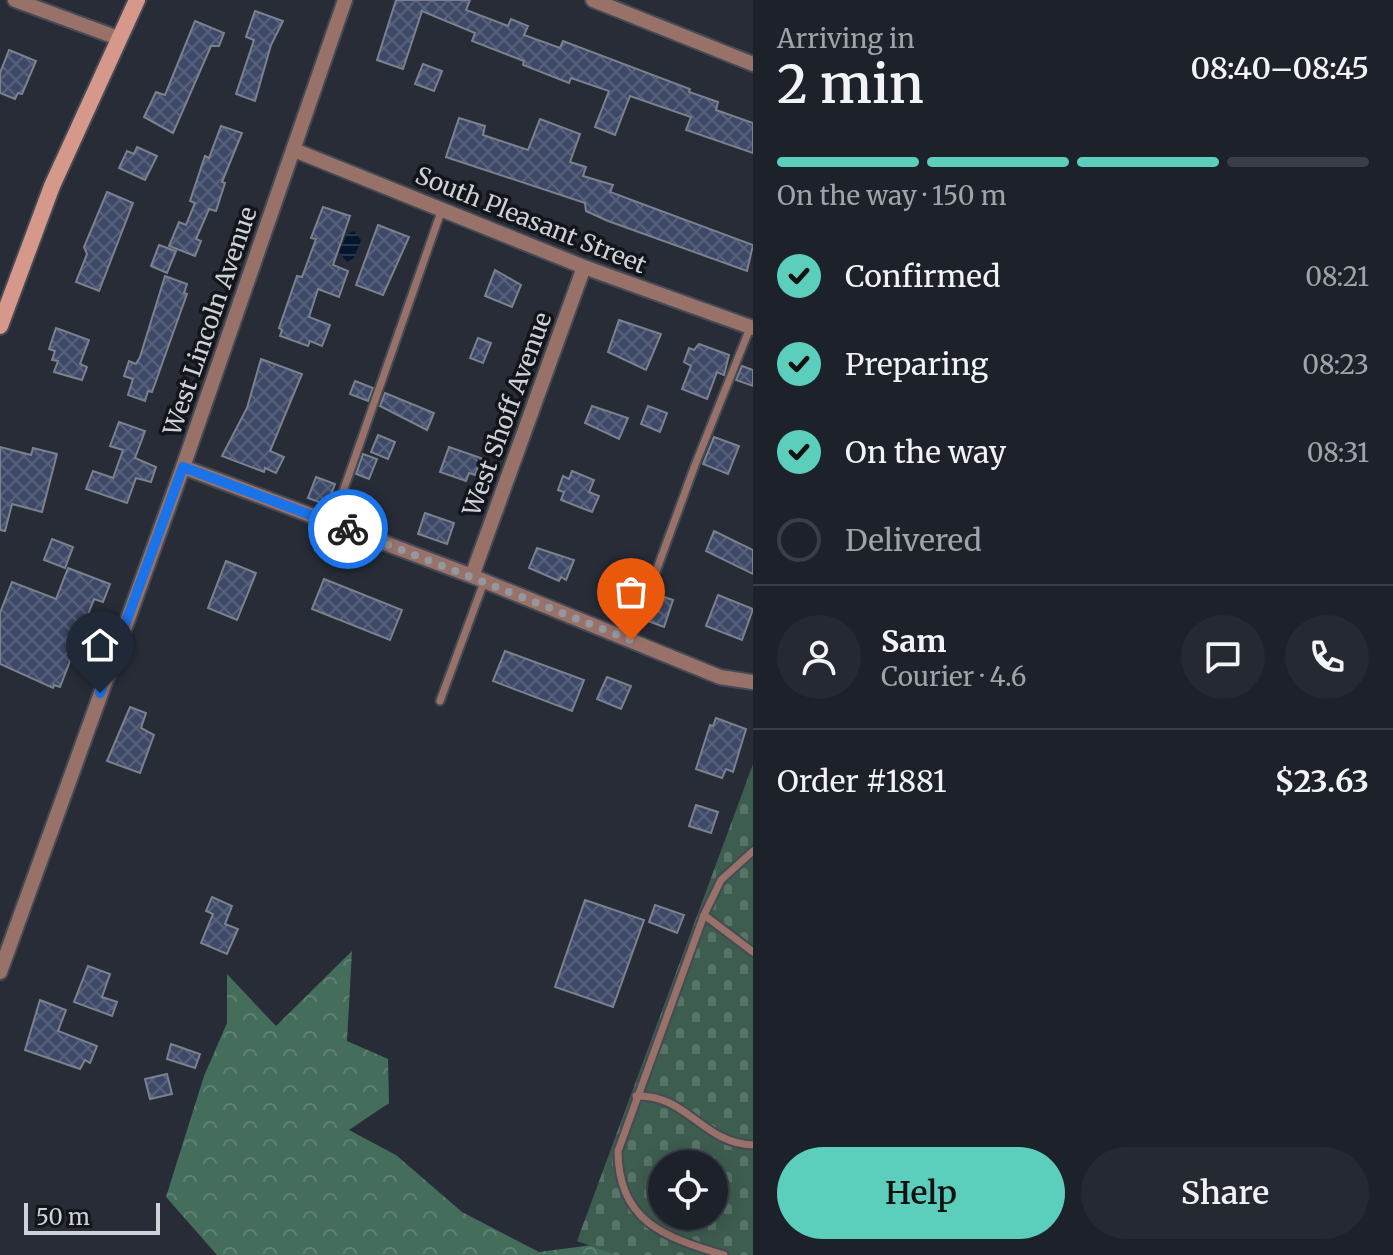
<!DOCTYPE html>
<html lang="en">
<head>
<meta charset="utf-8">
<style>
  :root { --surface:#1d2129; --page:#252931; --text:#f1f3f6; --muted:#a0a3a8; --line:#3b3e46; --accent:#5bcebc }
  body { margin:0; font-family:Merriweather,serif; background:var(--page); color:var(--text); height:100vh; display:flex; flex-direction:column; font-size:30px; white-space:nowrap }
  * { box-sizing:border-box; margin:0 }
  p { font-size:26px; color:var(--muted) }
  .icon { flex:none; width:44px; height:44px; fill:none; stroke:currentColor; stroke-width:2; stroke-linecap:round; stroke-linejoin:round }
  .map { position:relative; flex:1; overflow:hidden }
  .drawer { display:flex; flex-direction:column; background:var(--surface); width:640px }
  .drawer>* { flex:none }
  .controls { position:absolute; left:648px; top:1150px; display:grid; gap:16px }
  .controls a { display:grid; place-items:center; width:80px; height:80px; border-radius:50%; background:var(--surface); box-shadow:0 4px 20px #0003,0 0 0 2px var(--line); font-size:40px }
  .scale { position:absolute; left:24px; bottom:20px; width:136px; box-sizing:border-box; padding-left:8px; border:4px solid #ced1d8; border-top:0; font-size:22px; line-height:28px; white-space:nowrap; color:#ced1d8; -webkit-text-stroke:6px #12151a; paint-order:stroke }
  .pin { position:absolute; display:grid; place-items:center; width:68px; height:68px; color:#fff; margin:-82px -34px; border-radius:50% 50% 50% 0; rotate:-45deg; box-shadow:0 0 8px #0007 }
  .pin .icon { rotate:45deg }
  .courier { position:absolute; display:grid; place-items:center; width:80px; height:80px; margin:-40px; border:6px solid #1a73e8; border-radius:50%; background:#fff; color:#222; box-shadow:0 2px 10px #0007 }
  .headline em { font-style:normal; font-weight:600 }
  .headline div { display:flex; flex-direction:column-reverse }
  .headline { display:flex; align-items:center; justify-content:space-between; height:136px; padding:0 24px }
  h1 { font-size:52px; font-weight:600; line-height:60px }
  .bar { display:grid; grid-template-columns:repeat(4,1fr); gap:12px 8px; align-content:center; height:96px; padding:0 24px }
  .bar i { height:10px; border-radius:6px; background:var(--line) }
  .bar .active { background:var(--accent) }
  .bar p { grid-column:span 4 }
  .line { display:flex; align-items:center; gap:20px; padding:0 24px; border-top:2px solid var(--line) }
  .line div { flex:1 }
  .round { display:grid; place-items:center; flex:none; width:84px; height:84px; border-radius:42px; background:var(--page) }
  ol { padding:0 24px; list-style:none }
  li { display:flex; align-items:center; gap:24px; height:88px }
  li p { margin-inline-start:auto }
  li .icon { padding:8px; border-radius:50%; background:var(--accent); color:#111; stroke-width:4 }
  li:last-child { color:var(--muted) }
  li i { width:44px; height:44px; border:4px solid var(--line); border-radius:50% }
  .cta { display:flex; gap:16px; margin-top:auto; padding:16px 24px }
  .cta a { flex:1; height:92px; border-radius:48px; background:var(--accent); color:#111; font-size:32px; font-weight:600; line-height:92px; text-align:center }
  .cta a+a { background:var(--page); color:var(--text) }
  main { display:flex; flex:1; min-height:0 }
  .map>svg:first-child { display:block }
  .forest { fill:url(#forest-crowns) }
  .cemetery { fill:url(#cemetery-stones); fill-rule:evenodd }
  .water { fill:url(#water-rules) }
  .building { fill:url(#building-cross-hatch); stroke:#7b818e; stroke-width:2 }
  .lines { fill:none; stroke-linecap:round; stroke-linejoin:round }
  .service-casing { stroke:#454a54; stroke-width:11 }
  .minor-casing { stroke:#454a54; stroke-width:18 }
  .secondary-casing { stroke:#454a54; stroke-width:20 }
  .service { stroke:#987169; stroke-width:7 }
  .minor { stroke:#987169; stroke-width:14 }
  .secondary { stroke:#d5988b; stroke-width:16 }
  .done { stroke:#9497a0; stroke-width:8; stroke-dasharray:0 14.4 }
  .route { stroke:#1a73e8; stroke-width:10 }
  .labels { text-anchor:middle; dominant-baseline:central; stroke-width:7; stroke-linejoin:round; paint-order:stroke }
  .street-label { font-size:24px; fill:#ced1d8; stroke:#12151a }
</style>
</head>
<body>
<main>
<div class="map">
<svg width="753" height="1255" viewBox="0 0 753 1255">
  <defs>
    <pattern id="forest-crowns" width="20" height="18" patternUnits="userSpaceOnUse" patternTransform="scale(2)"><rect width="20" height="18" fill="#456d5b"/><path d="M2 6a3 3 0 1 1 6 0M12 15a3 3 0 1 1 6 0" fill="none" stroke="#5f8172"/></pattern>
    <pattern id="cemetery-stones" width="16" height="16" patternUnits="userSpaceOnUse" patternTransform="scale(2)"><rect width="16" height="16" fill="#3d5d4f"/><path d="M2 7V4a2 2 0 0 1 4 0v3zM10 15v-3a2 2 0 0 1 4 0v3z" fill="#587368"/></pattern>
    <pattern id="water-rules" width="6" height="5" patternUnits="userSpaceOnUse" patternTransform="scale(2)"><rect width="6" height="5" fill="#05172e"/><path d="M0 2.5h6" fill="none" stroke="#28384c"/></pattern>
    <pattern id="building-cross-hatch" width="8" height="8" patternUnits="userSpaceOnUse" patternTransform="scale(2)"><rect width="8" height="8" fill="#3d4967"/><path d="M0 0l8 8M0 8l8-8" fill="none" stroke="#58627c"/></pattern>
  </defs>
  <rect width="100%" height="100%" fill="#272c37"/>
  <polygon class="forest" points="352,951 347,1041 388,1059 389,1103 349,1130 396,1155 462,1212 539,1252 600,1244 619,1255 217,1255 166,1197 204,1076 227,1023 227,974 276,1026"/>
  <path class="cemetery" d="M753 764V1255H616L577 1241ZM662 1164H714V1216H662Z"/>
  <polygon class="water" points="354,231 361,240 354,258 347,262 339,252 347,234"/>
  <g class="building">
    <polygon points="396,0 470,0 466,10 508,26 511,19 528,26 524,35 560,48 563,41 690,89 689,92 718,102 716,110 753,123 753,153 686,130 691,117 630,96 615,135 595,127 609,91 571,78 569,83 523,65 524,61 472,41 475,33 422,11 403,69 377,60"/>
    <polygon points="255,11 283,21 271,45 255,101 236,94 254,40 246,37"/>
    <polygon points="195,21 224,33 219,46 211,46 173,133 144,117 156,92 165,95"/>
    <polygon points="9,50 36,61 22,94 18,93 15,99 0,93 0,73"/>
    <polygon points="423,64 442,71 434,91 415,84"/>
    <polygon points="459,118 485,126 483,135 528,150 540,119 580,134 570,162 586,167 583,176 613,185 610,192 753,245 747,271 608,221 586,211 585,203 446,157"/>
    <polygon points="221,126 242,133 222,182 225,183 216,211 209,209 196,239 201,241 195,256 169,246 179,222 186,225 195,203 190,201 205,156 209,158"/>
    <polygon points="137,147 157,156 145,180 119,168 127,151 134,154"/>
    <polygon points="107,192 133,203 99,291 76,282 87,254 84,247"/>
    <polygon points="323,207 350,216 333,265 348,271 339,297 318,289 309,317 330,325 322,346 310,341 308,346 280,336 282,330 279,328 297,276 302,277 316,239 311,238"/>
    <polygon points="378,225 409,237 383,295 356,285"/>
    <polygon points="159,245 176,251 167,273 151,266"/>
    <polygon points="495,270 521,285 512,307 485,296"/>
    <polygon points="165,276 187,284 184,293 187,294 152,392 148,391 145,401 128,395 133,379 124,376 129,361 136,364 140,357"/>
    <polygon points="619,320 661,334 646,370 608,352"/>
    <polygon points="56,328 89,340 80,364 87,367 82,380 54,372 58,361 52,360 55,351 49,349"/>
    <polygon points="478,338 491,343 483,363 470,358"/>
    <polygon points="699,344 729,355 724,375 717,372 707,399 682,389 691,366 684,362 689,348 694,350"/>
    <polygon points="261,359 302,374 270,451 284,457 276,473 265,468 264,472 222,456 247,408"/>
    <polygon points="742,366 753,370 753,386 736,380"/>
    <polygon points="355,381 373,388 368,401 350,394"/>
    <polygon points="385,393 434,413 427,430 380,406"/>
    <polygon points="592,406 628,418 619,439 585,423"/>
    <polygon points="648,406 667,413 660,432 641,424"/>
    <polygon points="119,422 145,431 135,458 156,467 151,482 136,478 127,503 86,489 93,471 113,478 123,450 110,446"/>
    <polygon points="378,435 395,442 388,459 371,452"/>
    <polygon points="714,437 739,446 728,474 703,464"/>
    <polygon points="0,447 31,455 33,448 57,454 42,512 12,504 5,531 0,530"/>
    <polygon points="449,447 481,458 475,475 469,473 466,481 440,472"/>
    <polygon points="363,454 377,459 369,479 356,474"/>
    <polygon points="572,471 594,480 589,492 599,496 592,512 561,500 564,492 558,490 563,476 569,479"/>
    <polygon points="316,477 335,484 327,505 308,498"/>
    <polygon points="425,513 454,523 447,544 418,534"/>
    <polygon points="714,531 753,550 753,574 706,551"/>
    <polygon points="52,539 73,547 65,568 44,560"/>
    <polygon points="537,548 574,560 566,580 561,577 559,581 529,568"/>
    <polygon points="226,561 256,573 237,620 208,608"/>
    <polygon points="68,568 110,584 103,602 94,599 60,687 54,685 53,688 0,664 0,613 12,582 56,599"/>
    <polygon points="622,572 637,578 634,587 642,590 636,608 612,600"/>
    <polygon points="324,579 402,610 390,640 312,609"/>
    <polygon points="655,594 673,600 664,627 645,620"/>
    <polygon points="718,595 753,609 742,640 706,626"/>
    <polygon points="505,651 584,680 572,711 493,681"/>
    <polygon points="607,677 631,686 621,709 597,699"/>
    <polygon points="130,707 146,713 141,728 154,735 140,773 107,761"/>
    <polygon points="716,718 746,729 733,772 726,769 722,778 696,769 710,725 713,726"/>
    <polygon points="696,805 718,812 711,833 689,826"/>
    <polygon points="212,897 232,906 225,924 238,929 227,954 201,943 213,914 206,911"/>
    <polygon points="585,900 644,920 613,1007 555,987"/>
    <polygon points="655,905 684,915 677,933 649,922"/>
    <polygon points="88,966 110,974 102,997 117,1002 112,1016 74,1002"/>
    <polygon points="40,1000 66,1010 58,1031 97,1046 90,1063 85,1060 80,1069 25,1050"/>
    <polygon points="171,1044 200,1054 195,1068 167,1059"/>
    <polygon points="167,1074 172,1094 150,1099 145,1079"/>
  </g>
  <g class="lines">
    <g class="service-casing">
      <g id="service">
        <polyline points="332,523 442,209"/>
        <polyline points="631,640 695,465 750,328"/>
        <polyline points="440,701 484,582"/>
        <polyline points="704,915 753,952"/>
        <path d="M636 1096C687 1094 703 1144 753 1145"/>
        <path d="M724 1255C664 1237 618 1221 618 1151L704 915 721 880 753 851"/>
      </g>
    </g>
    <g class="minor-casing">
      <g id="minor">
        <polyline points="15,0 118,38"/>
        <polyline points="593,0 753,64"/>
        <polyline points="294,150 584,267 753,328"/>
        <polyline points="183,467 472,576 720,677 753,682"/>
        <polyline points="472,576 584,267"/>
        <polyline points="0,972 183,467 345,0"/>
      </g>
    </g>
    <g class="secondary-casing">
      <polyline id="secondary" points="0,326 52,186 137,0"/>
    </g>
    <use href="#service" class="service"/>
    <use href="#minor" class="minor"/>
    <use href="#secondary" class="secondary"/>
  </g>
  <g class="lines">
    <polyline class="done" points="348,529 631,640"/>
    <polyline class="route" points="100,693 183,467 348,529"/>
  </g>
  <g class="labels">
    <g class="street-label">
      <text transform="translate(531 220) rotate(22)">South Pleasant Street</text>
      <text transform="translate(210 321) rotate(-71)">West Lincoln Avenue</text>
      <text transform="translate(507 414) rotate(-70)">West Shoff Avenue</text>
    </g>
  </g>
</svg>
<div class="controls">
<a><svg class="icon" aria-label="locate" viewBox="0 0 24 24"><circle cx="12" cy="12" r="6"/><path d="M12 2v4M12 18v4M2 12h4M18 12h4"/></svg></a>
</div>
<div class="scale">50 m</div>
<div class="pin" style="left:631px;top:640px;background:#ea580c"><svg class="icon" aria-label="bag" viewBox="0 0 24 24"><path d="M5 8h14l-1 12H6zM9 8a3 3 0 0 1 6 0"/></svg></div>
<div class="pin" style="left:100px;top:693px;background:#1f2937"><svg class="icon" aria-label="home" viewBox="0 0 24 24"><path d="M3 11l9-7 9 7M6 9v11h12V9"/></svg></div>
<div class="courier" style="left:348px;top:529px"><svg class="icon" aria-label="bike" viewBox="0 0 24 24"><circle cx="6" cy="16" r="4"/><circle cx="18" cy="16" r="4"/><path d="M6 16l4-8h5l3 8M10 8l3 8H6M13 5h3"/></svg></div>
</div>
<section class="drawer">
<div class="headline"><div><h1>2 min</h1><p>Arriving in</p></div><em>08:40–08:45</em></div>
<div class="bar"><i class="active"></i><i class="active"></i><i class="active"></i><i></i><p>On the way · 150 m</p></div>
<ol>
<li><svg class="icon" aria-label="check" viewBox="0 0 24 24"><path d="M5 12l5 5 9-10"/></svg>Confirmed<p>08:21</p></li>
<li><svg class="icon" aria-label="check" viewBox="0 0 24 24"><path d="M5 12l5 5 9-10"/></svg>Preparing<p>08:23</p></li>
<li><svg class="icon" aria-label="check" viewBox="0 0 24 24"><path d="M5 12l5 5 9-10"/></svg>On the way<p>08:31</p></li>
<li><i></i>Delivered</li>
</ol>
<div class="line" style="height:144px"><a class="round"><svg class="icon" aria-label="person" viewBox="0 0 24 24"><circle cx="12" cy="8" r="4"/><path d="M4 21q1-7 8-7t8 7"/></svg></a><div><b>Sam</b><p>Courier · 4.6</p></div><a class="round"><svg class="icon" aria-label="chat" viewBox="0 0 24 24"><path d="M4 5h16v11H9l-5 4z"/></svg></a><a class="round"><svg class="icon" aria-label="phone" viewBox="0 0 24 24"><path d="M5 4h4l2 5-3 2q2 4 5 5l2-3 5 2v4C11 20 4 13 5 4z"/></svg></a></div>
<div class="line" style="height:104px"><div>Order #1881</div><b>$23.63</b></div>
<div class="cta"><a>Help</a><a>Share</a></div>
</section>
</main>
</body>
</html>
